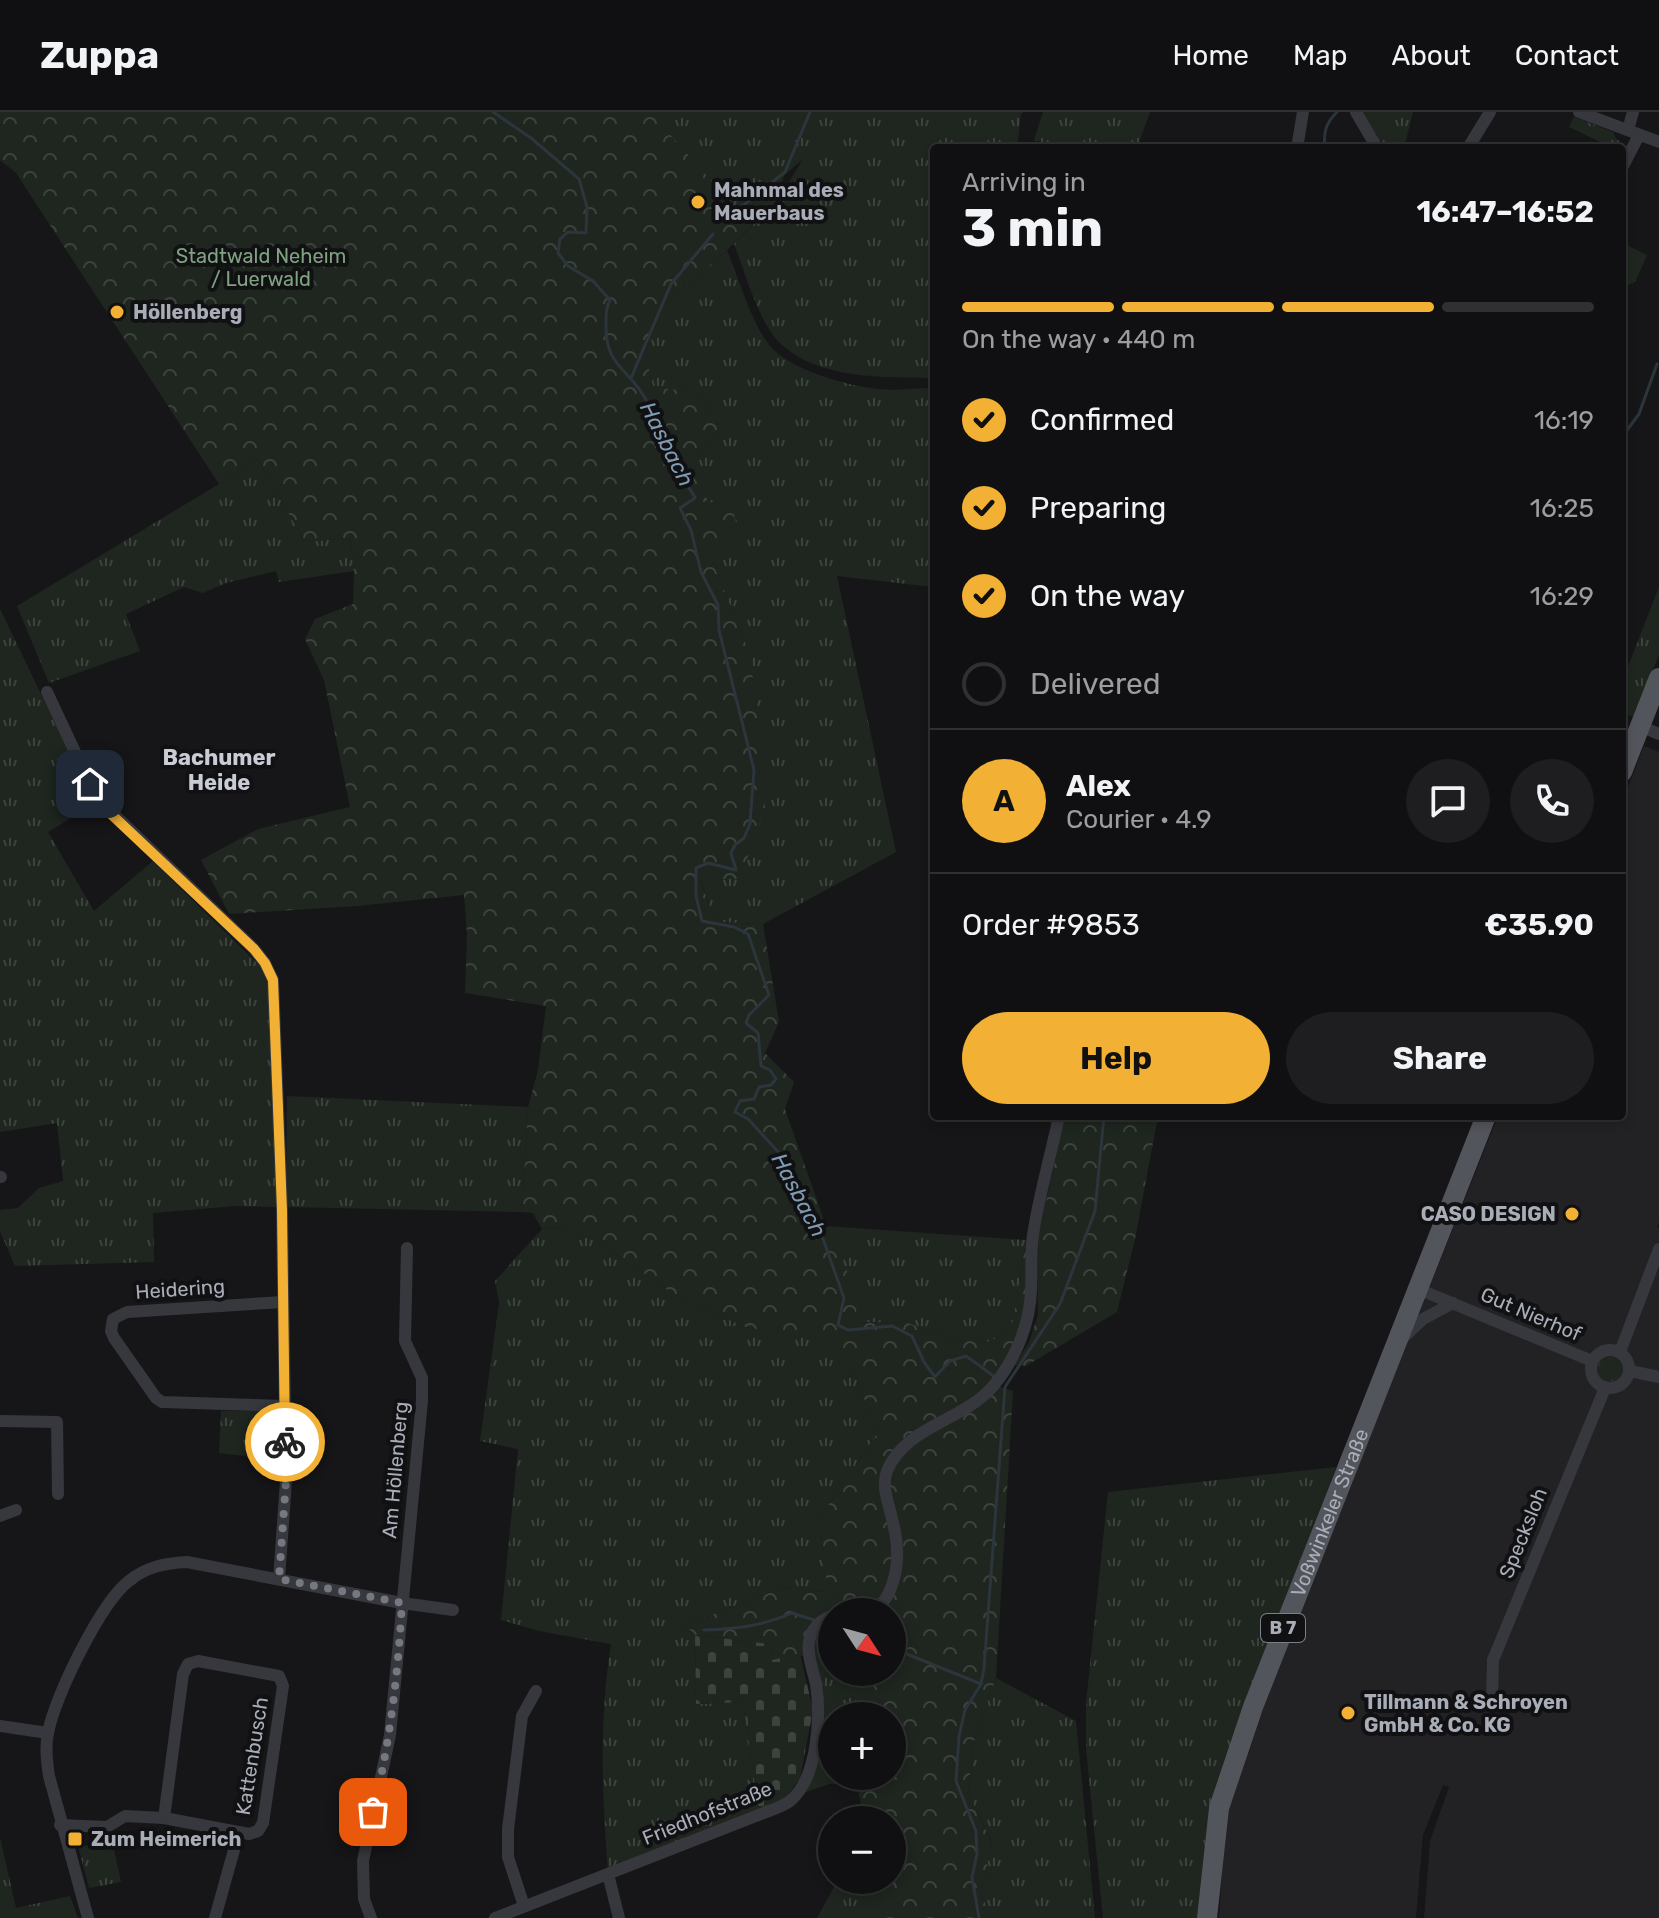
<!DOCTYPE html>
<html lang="en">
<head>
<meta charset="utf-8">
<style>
  :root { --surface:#101012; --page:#1e1e20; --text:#f1f3f6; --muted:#9c9d9f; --line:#303032; --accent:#f2b134 }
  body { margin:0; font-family:Rubik,sans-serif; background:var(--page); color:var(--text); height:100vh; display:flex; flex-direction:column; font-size:30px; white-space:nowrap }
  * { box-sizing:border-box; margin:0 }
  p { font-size:26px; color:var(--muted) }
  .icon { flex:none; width:44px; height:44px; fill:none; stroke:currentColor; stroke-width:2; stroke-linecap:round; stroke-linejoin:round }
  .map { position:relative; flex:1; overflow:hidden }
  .details { position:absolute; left:930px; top:32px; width:696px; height:976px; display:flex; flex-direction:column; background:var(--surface); border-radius:8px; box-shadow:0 4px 12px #0003,0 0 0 2px var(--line) }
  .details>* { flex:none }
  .needle { width:52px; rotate:126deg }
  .fabs { position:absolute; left:818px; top:1486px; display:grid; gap:16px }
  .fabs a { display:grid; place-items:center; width:88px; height:88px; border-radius:50%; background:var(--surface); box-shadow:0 4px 12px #0003,0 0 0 2px var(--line); font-size:40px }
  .pin { position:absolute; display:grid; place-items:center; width:68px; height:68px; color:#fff; margin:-34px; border-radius:16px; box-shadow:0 4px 12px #0006 }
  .courier { position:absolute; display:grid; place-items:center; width:80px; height:80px; margin:-40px; border:6px solid #f2b134; border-radius:50%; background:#fff; color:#222; box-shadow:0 2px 10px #0007 }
  .headline em { font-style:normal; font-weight:700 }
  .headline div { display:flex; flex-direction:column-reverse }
  .headline { display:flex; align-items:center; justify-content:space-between; height:136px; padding:0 32px }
  h1 { font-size:52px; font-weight:700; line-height:60px }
  .bar { display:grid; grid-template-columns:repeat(4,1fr); gap:12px 8px; align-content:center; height:96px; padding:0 32px }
  .bar i { height:10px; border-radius:6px; background:var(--line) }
  .bar .selected { background:var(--accent) }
  .bar p { grid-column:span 4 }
  .line { display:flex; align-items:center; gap:20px; padding:0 32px; border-top:2px solid var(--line) }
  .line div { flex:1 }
  .round { display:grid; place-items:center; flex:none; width:84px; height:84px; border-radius:42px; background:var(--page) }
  ol { padding:0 32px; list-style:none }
  li { display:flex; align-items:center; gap:24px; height:88px }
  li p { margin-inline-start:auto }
  li .icon { padding:8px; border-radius:50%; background:var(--accent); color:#111; stroke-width:4 }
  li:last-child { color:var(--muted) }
  li i { width:44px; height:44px; border:4px solid var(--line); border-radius:50% }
  .primary-button { display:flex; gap:16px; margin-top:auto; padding:16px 32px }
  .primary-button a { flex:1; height:92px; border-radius:48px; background:var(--accent); color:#111; font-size:32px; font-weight:700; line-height:92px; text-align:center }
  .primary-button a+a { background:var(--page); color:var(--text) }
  header { display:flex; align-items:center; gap:48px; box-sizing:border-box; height:112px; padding:0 40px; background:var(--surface); border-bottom:2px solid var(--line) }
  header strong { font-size:38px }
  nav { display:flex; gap:44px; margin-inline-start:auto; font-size:28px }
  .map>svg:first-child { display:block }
  .built { fill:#222225 }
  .grass { fill:url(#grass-tufts) }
  .forest { fill:url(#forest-crowns) }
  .cemetery { fill:url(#cemetery-stones) }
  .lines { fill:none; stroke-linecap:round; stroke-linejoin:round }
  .stream { stroke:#2c353c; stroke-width:3 }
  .street { stroke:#37383d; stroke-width:12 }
  .primary { stroke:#53555c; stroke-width:20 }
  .done { stroke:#757880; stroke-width:8; stroke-dasharray:0 14.4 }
  .route { stroke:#f2b134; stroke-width:10 }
  .poi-dot { fill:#f2b134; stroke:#111113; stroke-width:3 }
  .labels { text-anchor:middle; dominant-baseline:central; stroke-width:8; stroke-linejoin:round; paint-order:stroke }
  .shield { fill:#111113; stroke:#7b7e86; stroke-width:2 }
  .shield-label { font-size:18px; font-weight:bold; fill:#a8adb8 }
  .poi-label { font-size:20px; font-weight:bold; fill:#a8adb8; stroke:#111113; text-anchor:start }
  .park-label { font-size:20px; fill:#7fa381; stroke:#111113 }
  .street-label { font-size:20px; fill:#a8adb8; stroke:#111113 }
  .water-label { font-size:22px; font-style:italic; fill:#7f9bb3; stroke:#111113 }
  .neighbourhood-label { font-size:22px; font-weight:bold; fill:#c9ccd4; stroke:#111113 }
</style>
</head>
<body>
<header>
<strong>Zuppa</strong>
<nav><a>Home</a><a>Map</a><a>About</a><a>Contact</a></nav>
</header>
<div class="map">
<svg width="1659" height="1806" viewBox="0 0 1659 1806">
  <defs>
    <pattern id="grass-tufts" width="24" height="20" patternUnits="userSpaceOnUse" patternTransform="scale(2)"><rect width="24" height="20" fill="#1e261f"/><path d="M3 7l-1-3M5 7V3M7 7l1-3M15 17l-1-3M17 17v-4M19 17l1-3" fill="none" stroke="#3c433d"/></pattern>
    <pattern id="forest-crowns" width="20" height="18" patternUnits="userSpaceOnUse" patternTransform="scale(2)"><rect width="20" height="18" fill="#1e261f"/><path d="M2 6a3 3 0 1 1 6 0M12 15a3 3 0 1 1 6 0" fill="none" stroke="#3c433d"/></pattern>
    <pattern id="cemetery-stones" width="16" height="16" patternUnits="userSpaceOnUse" patternTransform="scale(2)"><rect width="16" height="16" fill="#1e261f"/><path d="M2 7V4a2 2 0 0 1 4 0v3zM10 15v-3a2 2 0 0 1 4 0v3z" fill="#3c433d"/></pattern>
  </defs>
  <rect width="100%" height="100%" fill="#161618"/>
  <polygon class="built" points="1644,634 1659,640 1659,1110 1657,1115 1659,1116 1659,1806 1424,1806 1430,1729 1449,1675 1443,1673 1423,1723 1416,1806 1219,1806 1226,1698 1240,1657 1287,1532 1498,1004 1622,1004 1622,690"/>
  <g class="grass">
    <path d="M666 0H1024L1021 2 1017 36H934V266C886 265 819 268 781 232 759 212 745 160 734 132L778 88 803 47 740 102 656 8Z"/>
    <polygon points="1043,0 1150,0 1137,36 1066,36 1034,28"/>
    <polygon points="1362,0 1413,0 1404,36 1380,29"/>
    <polygon points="1574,5 1613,20 1616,27 1624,32 1622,37 1613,36 1569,15"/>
    <polygon points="1622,131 1647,143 1635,170 1628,173 1622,170"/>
    <path d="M727 138C739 167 751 211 770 234 790 258 848 274 878 277 896 279 916 276 934 276L933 475 837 464 896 740 763 812 715 810 700 766 748 537 713 451 698 342 720 316 701 281 653 275 645 240 655 201Z"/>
    <polygon points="257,346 305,430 350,426 354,459 279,470 276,459 226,471 203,481 184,475 126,502 140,539 49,571 17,494 219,372"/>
    <polygon points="1659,475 1659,543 1633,605 1622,600 1622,570"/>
    <polygon points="0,497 94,692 48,720 94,799 153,749 263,857 271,886 277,1095 236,1094 153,1101 154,1150 15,1154 0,1119 0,1098 18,1096 39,1076 63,1069 57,1011 0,1020"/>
    <polygon points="287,984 528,995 522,1100 286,1095"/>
    <polygon points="826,1114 1026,1128 1011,1220 985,1231 946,1226 908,1211 855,1210"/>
    <path d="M558 1115 595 1128 681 1187 748 1216 810 1223 857 1267 877 1322 819 1407 829 1480 782 1476 685 1513 695 1523 696 1592 743 1590 759 1699 608 1759C602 1683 599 1607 611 1532L539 1519 501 1508 518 1337 480 1329 499 1191 495 1169 542 1117Z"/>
    <circle cx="1610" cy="1257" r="12"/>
    <polygon points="221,1299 266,1299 262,1346 219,1341"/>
    <polygon points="1336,1355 1209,1696 1200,1806 1103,1806 1086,1636 1086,1592 1108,1380"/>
    <path d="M832 1540V1560H856L889 1604H832V1664H862L856 1671 829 1672 803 1681C828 1634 827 1592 813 1542Z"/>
    <polygon points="996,1566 1076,1609 1095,1806 991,1806 981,1781 992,1730 968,1681 973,1632"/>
    <polygon points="0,1725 16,1796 70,1784 78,1806 0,1806"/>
    <polygon points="113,1733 121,1770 89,1776 78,1734"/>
    <polygon points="838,1768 880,1768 883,1778 874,1806 817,1806"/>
  </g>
  <g class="forest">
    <polygon points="0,0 666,0 657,8 740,101 784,62 778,88 727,138 655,201 645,240 653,275 701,281 720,316 698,342 705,388 733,398 739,423 713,451 748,537 760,609 765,697 740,767 700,767 715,810 763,812 779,910 765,941 794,970 785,997 826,1114 858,1183 855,1210 908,1211 946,1226 985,1231 1011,1220 1026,1128 1025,1202 1017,1226 991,1272 1013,1279 996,1566 973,1632 968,1681 992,1731 981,1781 991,1806 874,1806 883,1778 880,1768 892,1768 892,1708 865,1708 856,1671 862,1664 892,1664 892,1628 900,1619 892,1604 889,1604 856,1560 892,1560 892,1500 832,1500 832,1540 772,1548 771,1532 695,1523 685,1513 782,1476 828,1480 819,1407 877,1322 857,1267 810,1224 748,1216 681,1187 595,1128 558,1115 542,1117 533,1101 522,1100 528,995 538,958 546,894 465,881 467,821 464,783 357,794 229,802 201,748 258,717 350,695 324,568 305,527 315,507 353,492 354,459 350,426 305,430 257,346 219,372 16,61 0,48"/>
    <polygon points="1065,1004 1158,1004 1135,1127 1117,1200 1026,1254 1015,1253 1029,1230 1038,1203 1037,1129"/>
  </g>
  <polygon class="cemetery" points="695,1523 771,1532 772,1548 800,1542 813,1598 800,1666 784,1688 759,1699 743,1590 696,1592"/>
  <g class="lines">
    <g class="stream">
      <path d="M493 0 531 26 579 67 587 95 586 121 568 120 560 127 558 141 568 154 593 169 610 188C606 196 606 203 606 212 605 254 627 255 645 286 658 310 665 337 677 361 682 371 691 375 695 386L680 396 691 418 701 460 718 493 719 518 754 658 750 712 744 726 735 733 731 741 736 758 708 751 696 756V784L702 809 734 815 748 822 769 883 749 903 746 911 758 921 761 954 770 958 776 967 771 973 759 975 754 987 740 989 735 1000 748 1007 782 1044 823 1127 844 1186 838 1213 848 1218 892 1214 912 1224 924 1250 935 1265 950 1249 966 1244 995 1265"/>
      <path d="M1325 36C1323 20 1326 11 1337 0"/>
      <polyline points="726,107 785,60 810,0"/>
      <polyline points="631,266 671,172 713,122"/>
      <polyline points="1622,325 1639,302 1657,252"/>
      <path d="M704 1518C736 1517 763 1514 792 1501L817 1509"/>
      <polyline points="892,1536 981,1572"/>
      <polyline points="979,1806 972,1765 977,1742 976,1719 956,1669 959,1624 965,1598 981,1572 984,1556 1005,1275 1060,1192 1095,1099 1104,1004"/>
    </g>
    <g class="street">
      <polyline points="1356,0 1377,36"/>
      <polyline points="1579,0 1659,30"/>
      <polyline points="1628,18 1633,0"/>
      <polyline points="1297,36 1303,0"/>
      <polyline points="1468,36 1490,0"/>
      <polyline points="1622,56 1639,23"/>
      <polyline points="47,580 90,672 100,689 254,837 265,851 273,868 282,1098 286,1369 279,1467"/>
      <polyline points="1640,614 1659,622"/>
      <polyline points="0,1065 1,1065"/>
      <polyline points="1418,1177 1592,1249"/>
      <polyline points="283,1190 127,1200 113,1207 111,1219 114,1226 156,1286 162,1290 284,1294"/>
      <polyline points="1405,1224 1423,1207 1453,1191"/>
      <circle cx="1610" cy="1257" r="19"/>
      <polyline points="1620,1240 1659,1137"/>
      <polyline points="1630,1259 1659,1265"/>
      <polyline points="0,1309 57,1310 58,1382"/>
      <polyline points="0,1404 16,1398"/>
      <path d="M863 1500C880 1497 887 1488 892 1473 900 1451 898 1429 892 1407 889 1392 881 1375 887 1359 906 1313 965 1309 994 1273 1016 1246 1030 1212 1031 1178 1032 1159 1030 1141 1033 1123 1039 1083 1051 1043 1059 1004"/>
      <polyline points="1492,1585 1493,1548 1605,1276"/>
      <polyline points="0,1614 48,1621"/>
      <polyline points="60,1713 107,1715 125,1704 164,1706 249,1722 258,1719 263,1711 283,1574 279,1564 198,1549 188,1552 183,1562 164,1706"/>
      <polyline points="608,1762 619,1806"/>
      <polyline points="524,1794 508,1745 508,1717 522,1604 536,1579"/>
      <path d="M88 1806 49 1664C47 1650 45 1636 48 1621 54 1586 101 1490 129 1469 146 1455 165 1451 187 1450L402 1491 453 1498"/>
      <polyline points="215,1806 239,1720"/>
      <polyline points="371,1806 364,1787 363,1749 390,1623 422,1289 422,1266 405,1229 407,1136"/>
      <path d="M495 1806 756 1704C767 1699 781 1696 790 1689 818 1666 821 1605 816 1572 813 1559 807 1543 809 1530 811 1517 820 1508 832 1504"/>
    </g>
    <g class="primary">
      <polyline points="1622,660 1659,566"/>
      <path id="s1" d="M1207 1806 1219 1696 1253 1595 1486 1004"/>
    </g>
  </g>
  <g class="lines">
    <path class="done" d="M285 1330 286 1369 279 1467 402 1491C398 1562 390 1631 373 1700"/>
    <polyline class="route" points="90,672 112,703 254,837 265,851 273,868 282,1098 285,1330"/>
  </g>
  <g class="poi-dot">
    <circle cx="698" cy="90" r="8"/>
    <circle cx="117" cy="200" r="8"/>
    <circle cx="1572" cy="1102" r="8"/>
    <circle cx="1348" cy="1601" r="8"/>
    <rect x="67" y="1719" width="16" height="16" rx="4"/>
  </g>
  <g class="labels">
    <rect class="shield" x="1261" y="1502" width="44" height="28" rx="6"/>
    <g class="shield-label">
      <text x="1283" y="1516">B 7</text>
    </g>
    <g class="poi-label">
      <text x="714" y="78">Mahnmal des<tspan x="714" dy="23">Mauerbaus</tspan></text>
      <text x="133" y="200">Höllenberg</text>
      <text x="1556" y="1102" text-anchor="end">CASO DESIGN</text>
      <text x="1364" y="1590">Tillmann &amp; Schroyen<tspan x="1364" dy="23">GmbH &amp; Co. KG</tspan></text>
      <text x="91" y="1727">Zum Heimerich</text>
    </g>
    <g class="park-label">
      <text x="261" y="144">Stadtwald Neheim<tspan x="261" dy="23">/ Luerwald</tspan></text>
    </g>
    <g class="street-label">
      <text transform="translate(180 1177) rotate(-4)">Heidering</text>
      <text transform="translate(1531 1202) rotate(23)">Gut Nierhof</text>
      <text transform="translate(395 1358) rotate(-85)">Am Höllenberg</text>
      <text stroke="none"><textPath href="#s1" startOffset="426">Voßwinkeler Straße</textPath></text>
      <text transform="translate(1523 1421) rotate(-68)">Specksloh</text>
      <text transform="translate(252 1644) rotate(-81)">Kattenbusch</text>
      <text transform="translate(707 1701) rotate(-22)">Friedhofstraße</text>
    </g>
    <g class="water-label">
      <text transform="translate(667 332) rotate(63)">Hasbach</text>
      <text transform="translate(799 1083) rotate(62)">Hasbach</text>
    </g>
    <g class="neighbourhood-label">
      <text x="219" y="645">Bachumer<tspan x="219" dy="25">Heide</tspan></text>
    </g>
  </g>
</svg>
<div class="fabs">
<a><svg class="needle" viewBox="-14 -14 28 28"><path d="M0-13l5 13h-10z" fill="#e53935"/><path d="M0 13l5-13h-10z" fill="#9c9d9f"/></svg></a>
<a>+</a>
<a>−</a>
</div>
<div class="pin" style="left:373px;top:1700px;background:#ea580c"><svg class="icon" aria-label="bag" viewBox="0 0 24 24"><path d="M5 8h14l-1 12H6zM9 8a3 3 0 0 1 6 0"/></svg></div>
<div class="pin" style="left:90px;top:672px;background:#1f2937"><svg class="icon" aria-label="home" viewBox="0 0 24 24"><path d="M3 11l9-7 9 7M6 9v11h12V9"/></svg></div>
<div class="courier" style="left:285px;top:1330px"><svg class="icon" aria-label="bike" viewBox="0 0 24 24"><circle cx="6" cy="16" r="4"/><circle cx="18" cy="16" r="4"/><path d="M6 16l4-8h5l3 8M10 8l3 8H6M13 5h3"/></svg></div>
<section class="details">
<div class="headline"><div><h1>3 min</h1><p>Arriving in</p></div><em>16:47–16:52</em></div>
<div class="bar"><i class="selected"></i><i class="selected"></i><i class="selected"></i><i></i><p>On the way · 440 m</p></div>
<ol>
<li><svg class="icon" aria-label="check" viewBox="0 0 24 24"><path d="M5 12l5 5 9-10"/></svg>Confirmed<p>16:19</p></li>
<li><svg class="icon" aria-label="check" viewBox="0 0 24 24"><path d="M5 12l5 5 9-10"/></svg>Preparing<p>16:25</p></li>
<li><svg class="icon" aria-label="check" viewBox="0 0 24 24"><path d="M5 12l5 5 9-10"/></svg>On the way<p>16:29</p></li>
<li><i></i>Delivered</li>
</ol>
<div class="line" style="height:144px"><b class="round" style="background:var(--accent);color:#111">A</b><div><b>Alex</b><p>Courier · 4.9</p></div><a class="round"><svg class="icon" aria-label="chat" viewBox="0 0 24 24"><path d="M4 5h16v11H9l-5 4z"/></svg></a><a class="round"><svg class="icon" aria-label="phone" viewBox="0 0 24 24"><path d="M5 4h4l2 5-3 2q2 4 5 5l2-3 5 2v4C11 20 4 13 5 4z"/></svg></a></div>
<div class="line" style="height:104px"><div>Order #9853</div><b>€35.90</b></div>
<div class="primary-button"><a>Help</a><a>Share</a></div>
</section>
</div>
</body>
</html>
